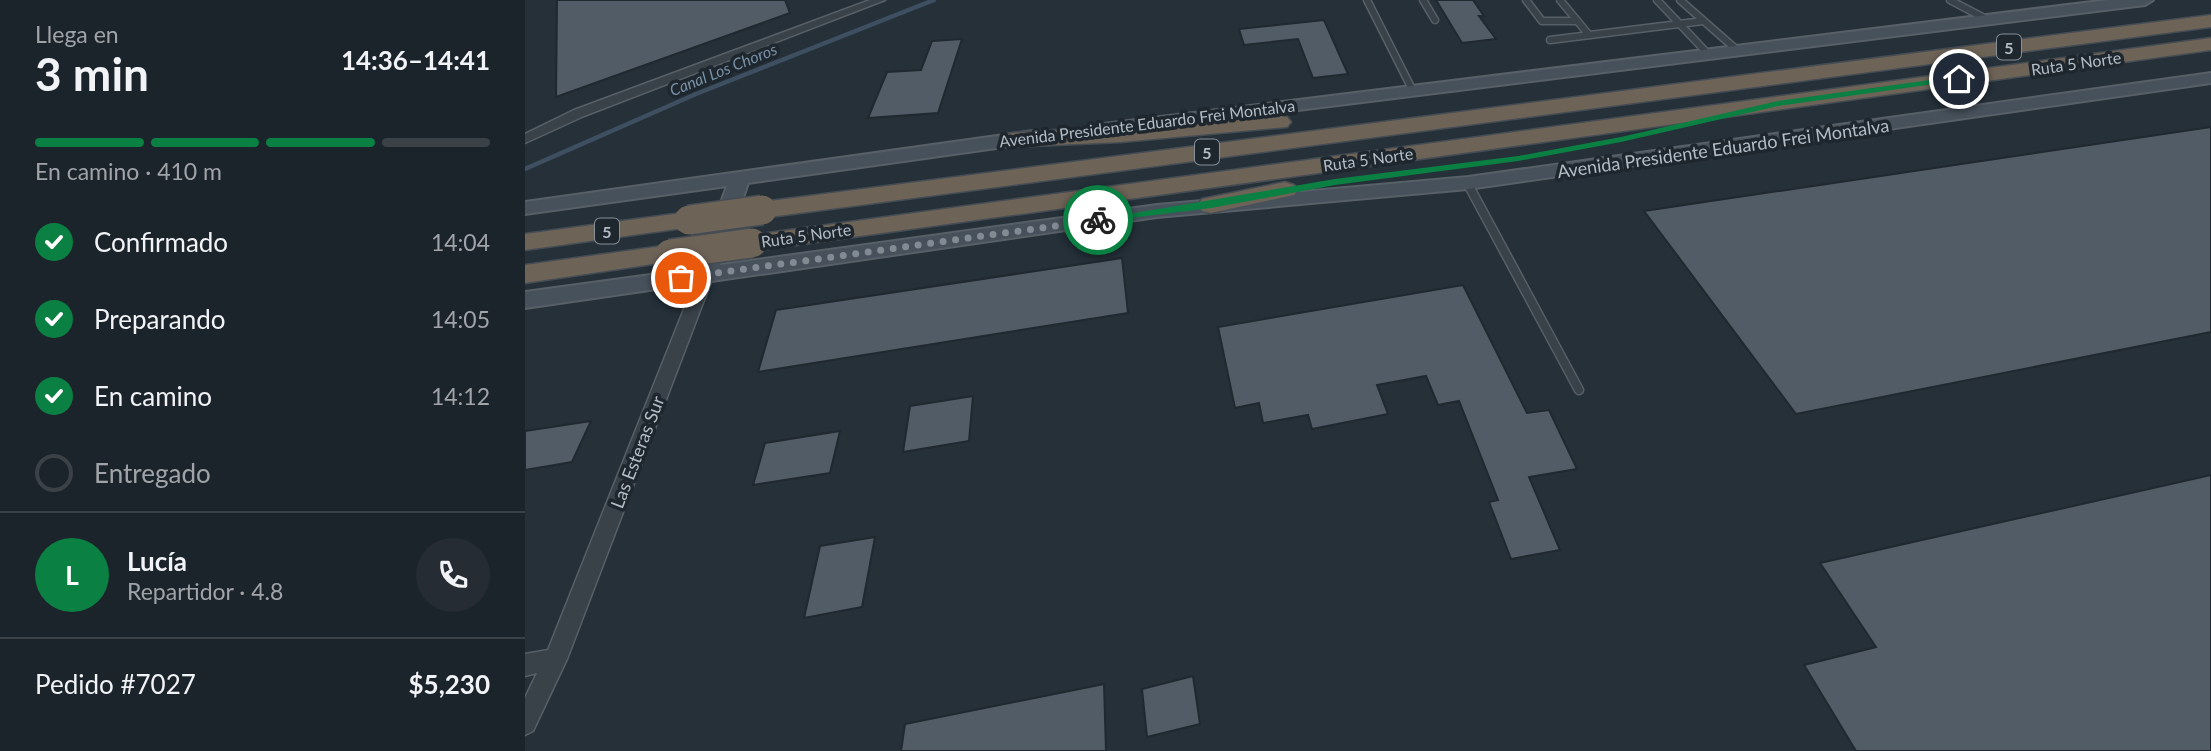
<!DOCTYPE html>
<html lang="es">
<head>
<meta charset="utf-8">
<style>
  :root { --surface:#1c242b; --page:#252c33; --text:#f1f3f6; --muted:#a0a4a9; --line:#3a4147; --accent:#0b8043 }
  body { margin:0; font-family:Lato,sans-serif; background:var(--page); color:var(--text); height:100vh; display:flex; flex-direction:column; font-size:26px; white-space:nowrap }
  * { box-sizing:border-box; margin:0 }
  p { font-size:23px; color:var(--muted) }
  .icon { flex:none; width:38px; height:38px; fill:none; stroke:currentColor; stroke-width:2; stroke-linecap:round; stroke-linejoin:round }
  .map { position:relative; flex:1; overflow:hidden }
  .sheet { display:flex; flex-direction:column; background:var(--surface); width:525px }
  .sheet>* { flex:none }
  .pin { position:absolute; display:grid; place-items:center; width:60px; height:60px; color:#fff; margin:-30px; border:4px solid #fff; border-radius:50%; box-shadow:0 2px 7px #0007 }
  .courier { position:absolute; display:grid; place-items:center; width:70px; height:70px; margin:-35px; border:5px solid #0b8043; border-radius:50%; background:#fff; color:#222; box-shadow:0 2px 9px #0007 }
  .summary em { font-style:normal; font-weight:700 }
  .summary div { display:flex; flex-direction:column-reverse }
  .summary { display:flex; align-items:center; justify-content:space-between; height:119px; padding:0 35px }
  h1 { font-size:46px; font-weight:700; line-height:52px }
  .bar { display:grid; grid-template-columns:repeat(4,1fr); gap:10px 7px; align-content:center; height:84px; padding:0 35px }
  .bar i { height:9px; border-radius:5px; background:var(--line) }
  .bar .selected { background:var(--accent) }
  .bar p { grid-column:span 4 }
  .line { display:flex; align-items:center; gap:18px; padding:0 35px; border-top:2px solid var(--line) }
  .line div { flex:1 }
  .round { display:grid; place-items:center; flex:none; width:74px; height:74px; border-radius:37px; background:var(--page) }
  ol { padding:0 35px; list-style:none }
  li { display:flex; align-items:center; gap:21px; height:77px }
  li p { margin-inline-start:auto }
  li .icon { padding:7px; border-radius:50%; background:var(--accent); color:#fff; stroke-width:4 }
  li:last-child { color:var(--muted) }
  li i { width:38px; height:38px; border:4px solid var(--line); border-radius:50% }
  main { display:flex; flex:1; min-height:0 }
  .map>svg:first-child { display:block }
  .lines { fill:none; stroke-linecap:round; stroke-linejoin:round }
  .stream { stroke:#3d4f60; stroke-width:4.5 }
  .building { fill:#515c67; stroke:#202830; stroke-width:2 }
  .service-far1-casing { stroke:#575f67; stroke-width:9 }
  .service-casing { stroke:#575f67; stroke-width:11 }
  .minor-casing { stroke:#575f67; stroke-width:3 }
  .secondary-casing { stroke:#575f67; stroke-width:4 }
  .motorway-casing { stroke:#444c54; stroke-width:3 }
  .service-far1 { stroke:#394149; stroke-width:6 }
  .service { stroke:#394149; stroke-width:8 }
  .minor { fill:#394149; fill-rule:evenodd }
  .secondary { fill:#47515c; fill-rule:evenodd }
  .motorway { fill:#6e6357; fill-rule:evenodd }
  .motorway-bridge-casing { stroke:#444c54; stroke-width:32; stroke-linecap:butt }
  .motorway-bridge { stroke:#6e6357; stroke-width:29 }
  .route { fill:#0b8043 }
  .done { stroke:#828b94; stroke-width:7; stroke-dasharray:0 12.6 }
  .labels { text-anchor:middle; dominant-baseline:central; stroke-width:7; stroke-linejoin:round; paint-order:stroke }
  .shield { fill:#1e262e; stroke:#878f98; stroke-width:2 }
  .shield-label { font-size:16px; font-weight:bold; fill:#b4bcc5 }
  .far-street-label { font-size:16px; fill:#b4bcc5; stroke:#1e262e }
  .far-water-label { font-size:16px; font-style:italic; fill:#7890a5; stroke:#1e262e }
  .street-label { font-size:18px; fill:#b4bcc5; stroke:#1e262e }
</style>
</head>
<body>
<main>
<section class="sheet">
<div class="summary"><div><h1>3 min</h1><p>Llega en</p></div><em>14:36–14:41</em></div>
<div class="bar"><i class="selected"></i><i class="selected"></i><i class="selected"></i><i></i><p>En camino · 410 m</p></div>
<ol>
<li><svg class="icon" aria-label="check" viewBox="0 0 24 24"><path d="M5 12l5 5 9-10"/></svg>Confirmado<p>14:04</p></li>
<li><svg class="icon" aria-label="check" viewBox="0 0 24 24"><path d="M5 12l5 5 9-10"/></svg>Preparando<p>14:05</p></li>
<li><svg class="icon" aria-label="check" viewBox="0 0 24 24"><path d="M5 12l5 5 9-10"/></svg>En camino<p>14:12</p></li>
<li><i></i>Entregado</li>
</ol>
<div class="line" style="height:126px"><b class="round" style="background:var(--accent);color:#fff">L</b><div><b>Lucía</b><p>Repartidor · 4.8</p></div><a class="round"><svg class="icon" aria-label="phone" viewBox="0 0 24 24"><path d="M5 4h4l2 5-3 2q2 4 5 5l2-3 5 2v4C11 20 4 13 5 4z"/></svg></a></div>
<div class="line" style="height:91px"><div>Pedido #7027</div><b>$5,230</b></div>
</section>
<div class="map">
<svg width="1686" height="751" viewBox="0 0 1686 751">
  <rect width="100%" height="100%" fill="#253039"/>
  <g class="lines">
    <polyline class="stream" points="0,169 171,94 409,0"/>
  </g>
  <g class="building">
    <polygon points="32,0 260,0 265,13 31,97"/>
    <polygon points="911,0 948,0 959,16 954,16 971,39 937,43"/>
    <polygon points="799,20 823,74 788,78 773,39 719,45 714,29"/>
    <polygon points="437,39 413,113 343,118 362,72 396,70 407,41"/>
    <polygon points="1686,127 1686,332 1271,414 1119,211"/>
    <polygon points="597,258 603,313 233,372 251,310"/>
    <polygon points="938,285 1002,413 1024,410 1052,469 1004,477 1035,550 986,559 964,502 973,500 934,401 913,405 901,376 852,385 863,414 787,429 783,415 738,423 734,403 710,408 693,327"/>
    <polygon points="448,396 444,441 378,452 385,406"/>
    <polygon points="66,421 47,462 0,470 0,431"/>
    <polygon points="315,431 305,473 228,485 240,443"/>
    <polygon points="1686,475 1686,751 1331,751 1279,665 1351,647 1295,563"/>
    <polygon points="350,537 337,607 279,618 295,546"/>
    <polygon points="668,676 675,724 622,737 617,689"/>
    <polygon points="579,684 581,751 376,751 380,724"/>
  </g>
  <g class="lines">
    <g class="service-far1-casing">
      <g id="service-far1">
        <polyline points="842,0 888,91"/>
        <polyline points="898,0 910,20"/>
        <polyline points="1001,0 1017,21 1052,21"/>
        <polyline points="1035,0 1064,35"/>
        <polyline points="1132,0 1184,55"/>
        <polyline points="1155,0 1213,51"/>
        <polyline points="1425,0 1463,20"/>
        <polyline points="1025,40 1178,21"/>
        <polyline points="943,183 945,187"/>
      </g>
    </g>
    <g class="service-casing">
      <polyline id="service" points="944,186 1054,390"/>
    </g>
    <g class="minor-casing">
      <g id="minor">
        <polygon points="345,0 360,0 59,116 0,143 0,134 49,110"/>
        <polygon points="181,269 189,274 42,659 8,731 0,735 0,698 12,673 0,676 0,654 23,650 173,274"/>
      </g>
    </g>
    <g class="secondary-casing">
      <g id="secondary">
        <polygon points="1583,0 1628,0 1620,5 579,134 570,129 579,124"/>
        <polygon points="1686,73 1686,83 943,189 632,217 0,308 0,292 177,268 174,264 202,186 0,214 0,202 508,131 517,137 508,143 223,183 195,265 632,205 943,177"/>
      </g>
    </g>
    <g class="motorway-casing">
      <g id="motorway">
        <polygon points="1686,15 1686,27 237,218 228,216 224,210 228,204 237,202"/>
        <polygon points="1686,38 1686,50 227,251 217,249 213,243 217,237 227,235"/>
        <polygon points="754,115 762,117 766,122 762,127 596,142 487,147 479,145 475,140 479,135 487,133"/>
        <polygon points="760,182 769,185 773,190 769,195 686,213 677,211 673,205 677,199"/>
        <polygon points="164,212 173,214 177,220 173,226 0,250 0,234"/>
        <polygon points="145,245 155,248 159,254 155,260 0,283 0,265"/>
      </g>
    </g>
    <use href="#service-far1" class="service-far1"/>
    <use href="#service" class="service"/>
    <use href="#minor" class="minor"/>
    <use href="#secondary" class="secondary"/>
    <use href="#motorway" class="motorway"/>
    <g class="motorway-bridge-casing">
      <g id="motorway-bridge">
        <polyline points="164,220 237,210"/>
        <polyline points="145,254 227,243"/>
      </g>
    </g>
    <use href="#motorway-bridge" class="motorway-bridge"/>
  </g>
  <polygon class="route" points="1434,76 1437,80 1253,106 1096,142 993,161 810,185 686,208 573,222 568,220 810,179 993,156 1096,137 1253,101"/>
  <g class="lines">
    <polyline class="done" points="156,278 573,220"/>
  </g>
  <g class="labels">
    <g class="shield">
      <rect x="1472" y="34.5" width="24" height="25" rx="5"/>
      <rect x="670" y="139.5" width="24" height="25" rx="5"/>
      <rect x="70" y="218.5" width="24" height="25" rx="5"/>
    </g>
    <g class="shield-label">
      <text x="1484" y="47">5</text>
      <text x="682" y="152">5</text>
      <text x="82" y="231">5</text>
    </g>
    <g class="far-street-label">
      <text transform="translate(1551 63) rotate(-8)">Ruta 5 Norte</text>
      <text transform="translate(622 123) rotate(-7)">Avenida Presidente Eduardo Frei Montalva</text>
      <text transform="translate(843 159) rotate(-8)">Ruta 5 Norte</text>
      <text transform="translate(281 235) rotate(-8)">Ruta 5 Norte</text>
    </g>
    <g class="far-water-label">
      <text transform="translate(198 69) rotate(-22)">Canal Los Choros</text>
    </g>
    <g class="street-label">
      <text transform="translate(1198 148) rotate(-8)">Avenida Presidente Eduardo Frei Montalva</text>
      <text transform="translate(112 452) rotate(-69)">Las Esteras Sur</text>
    </g>
  </g>
</svg>
<div class="pin" style="left:156px;top:278px;background:#ea580c"><svg class="icon" aria-label="bag" viewBox="0 0 24 24"><path d="M5 8h14l-1 12H6zM9 8a3 3 0 0 1 6 0"/></svg></div>
<div class="pin" style="left:1434px;top:79px;background:#1f2937"><svg class="icon" aria-label="home" viewBox="0 0 24 24"><path d="M3 11l9-7 9 7M6 9v11h12V9"/></svg></div>
<div class="courier" style="left:573px;top:220px"><svg class="icon" aria-label="bike" viewBox="0 0 24 24"><circle cx="6" cy="16" r="4"/><circle cx="18" cy="16" r="4"/><path d="M6 16l4-8h5l3 8M10 8l3 8H6M13 5h3"/></svg></div>
</div>
</main>
</body>
</html>
